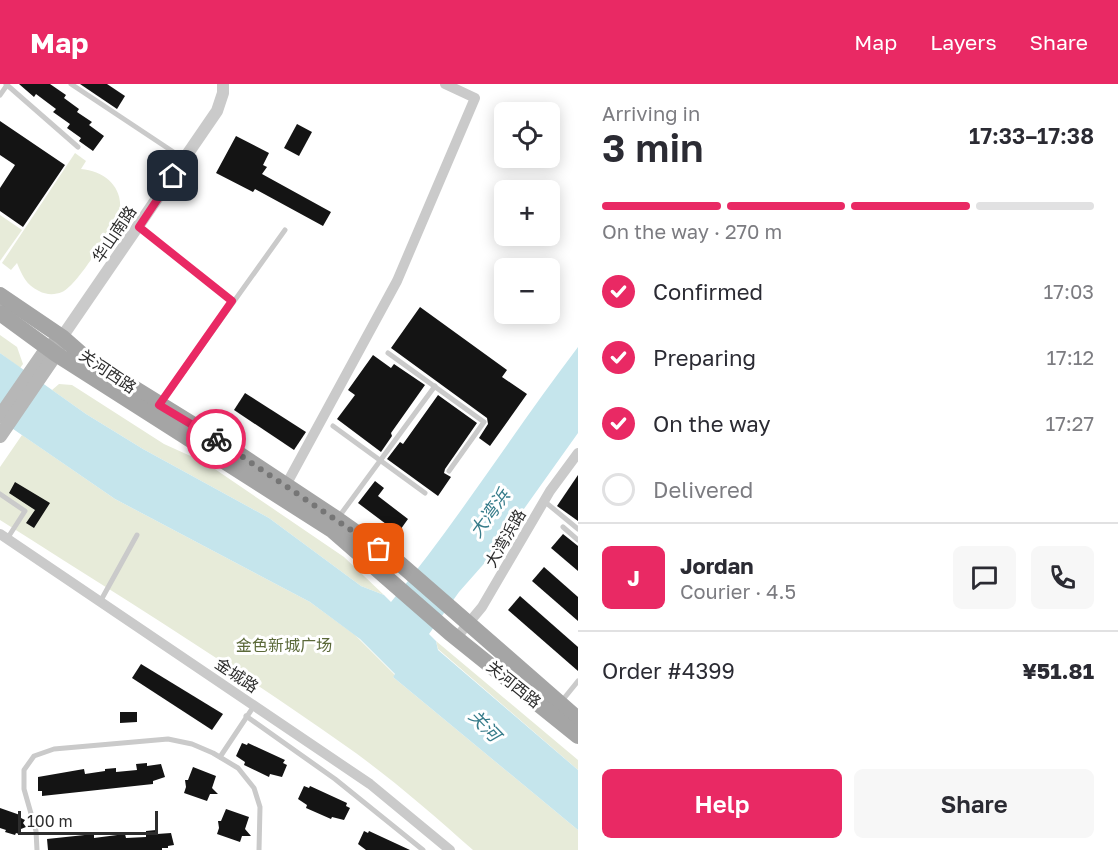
<!DOCTYPE html>
<html lang="en">
<head>
<meta charset="utf-8">
<style>
  :root { --surface:#fff; --page:#f7f7f7; --text:#2b2b33; --muted:#7c7c81; --line:#e1e1e2; --accent:#e92964 }
  body { margin:0; font-family:"Golos Text","Noto Sans SC",sans-serif; background:var(--page); color:var(--text); height:100vh; display:flex; flex-direction:column; font-size:22px; white-space:nowrap }
  * { box-sizing:border-box; margin:0 }
  p { font-size:20px; color:var(--muted) }
  .icon { flex:none; width:33px; height:33px; fill:none; stroke:currentColor; stroke-width:2; stroke-linecap:round; stroke-linejoin:round }
  .map { position:relative; flex:1; overflow:hidden }
  .details { display:flex; flex-direction:column; background:var(--surface); width:540px }
  .details>* { flex:none }
  .fabs { position:absolute; left:494px; top:18px; display:grid; gap:12px }
  .fabs a { display:grid; place-items:center; width:66px; height:66px; border-radius:9px; background:var(--surface); box-shadow:0 3px 15px #0003; font-size:30px }
  .scale { position:absolute; left:18px; bottom:15px; width:140px; box-sizing:border-box; padding-left:6px; border:3px solid #2d2d2d; border-top:0; font-size:16px; line-height:21px; white-space:nowrap; color:#2d2d2d; -webkit-text-stroke:4px #fff; paint-order:stroke }
  .pin { position:absolute; display:grid; place-items:center; width:51px; height:51px; color:#fff; margin:-26px; border-radius:12px; box-shadow:0 3px 9px #0006 }
  .courier { position:absolute; display:grid; place-items:center; width:60px; height:60px; margin:-30px; border:4px solid #e92964; border-radius:50%; background:#fff; color:#222; box-shadow:0 2px 8px #0007 }
  .head em { font-style:normal; font-weight:600 }
  .head div { display:flex; flex-direction:column-reverse }
  .head { display:flex; align-items:center; justify-content:space-between; height:102px; padding:0 24px }
  h1 { font-size:39px; font-weight:600; line-height:45px }
  .bar { display:grid; grid-template-columns:repeat(4,1fr); gap:9px 6px; align-content:center; height:72px; padding:0 24px }
  .bar i { height:8px; border-radius:4px; background:var(--line) }
  .bar .current { background:var(--accent) }
  .bar p { grid-column:span 4 }
  .line { display:flex; align-items:center; gap:15px; padding:0 24px; border-top:2px solid var(--line) }
  .line div { flex:1 }
  .round { display:grid; place-items:center; flex:none; width:63px; height:63px; border-radius:9px; background:var(--page) }
  ol { padding:0 24px; list-style:none }
  li { display:flex; align-items:center; gap:18px; height:66px }
  li p { margin-inline-start:auto }
  li .icon { padding:6px; border-radius:50%; background:var(--accent); color:#fff; stroke-width:4 }
  li:last-child { color:var(--muted) }
  li i { width:33px; height:33px; border:3px solid var(--line); border-radius:50% }
  .action { display:flex; gap:12px; margin-top:auto; padding:12px 24px }
  .action a { flex:1; height:69px; border-radius:9px; background:var(--accent); color:#fff; font-size:24px; font-weight:600; line-height:69px; text-align:center }
  .action a+a { background:var(--page); color:var(--text) }
  header { display:flex; align-items:center; gap:36px; box-sizing:border-box; height:84px; padding:0 30px; background:var(--accent); color:#fff }
  header strong { font-size:28px }
  nav { display:flex; gap:33px; margin-inline-start:auto; font-size:21px }
  main { display:flex; flex:1; min-height:0 }
  .map>svg:first-child { display:block }
  .green { fill:#e7ebd9 }
  .water { fill:#c5e5ec }
  .building { fill:#141414 }
  .lines { fill:none; stroke-linecap:round; stroke-linejoin:round }
  .service { stroke:#cacaca; stroke-width:5 }
  .minor { stroke:#cacaca; stroke-width:10 }
  .tertiary { stroke:#cacaca; stroke-width:12 }
  .secondary { stroke:#b7b7b7; stroke-width:14 }
  .primary { stroke:#a5a5a5; stroke-width:16 }
  .done { stroke:#767676; stroke-width:6; stroke-dasharray:0 10.8 }
  .route { stroke:#e92964; stroke-width:8 }
  .labels { text-anchor:middle; dominant-baseline:central; stroke-width:6; stroke-linejoin:round; paint-order:stroke }
  .street-label { font-size:16px; fill:#2d2d2d; stroke:#fff }
  .park-label { font-size:16px; fill:#5b6939; stroke:#fff }
  .water-label { font-size:18px; font-style:italic; fill:#377c8a; stroke:#fff }
</style>
</head>
<body>
<header>
<strong>Map</strong>
<nav><a>Map</a><a>Layers</a><a>Share</a></nav>
</header>
<main>
<div class="map">
<svg width="578" height="766" viewBox="0 0 578 766">
  <rect width="100%" height="100%" fill="#fff"/>
  <g class="green">
    <path d="M75 69 86 77 81 85C107 87 127 107 118 134 107 150 78 201 62 208 55 211 46 211 39 207 26 201 22 191 17 179L11 186 2 179Z"/>
    <polygon points="0,131 22,146 0,177"/>
    <polygon points="0,251 17,263 23,280 20,284 0,269"/>
    <polygon points="59,300 72,301 164,360 206,379 344,473 384,511 361,502 269,434 143,365 86,330 52,306"/>
    <path d="M22 351 115 415 310 518 355 551 395 591 393 593 578 746V766H473C431 729 389 692 343 660 231 581 115 509 0 436V383Z"/>
    <polygon points="436,557 578,676 578,686 438,565"/>
  </g>
  <path class="water" d="M578 263V349L489 474 459 508 429 550 436 557 438 566 578 686V746L393 593 395 590 360 555 310 518 115 415 0 336V269L86 330 143 365 269 434 361 502 384 511 391 518C458 437 514 347 578 263Z"/>
  <g class="building">
    <polygon points="19,0 50,0 66,11 64,14 79,25 77,28 92,38 89,41 104,52 93,67 79,57 81,54 67,44 70,40 53,28 56,25 36,10 34,13"/>
    <polygon points="80,0 107,0 125,12 117,25"/>
    <polygon points="0,37 65,81 23,143 0,127 0,104 15,81 0,71"/>
    <polygon points="297,40 312,48 299,72 284,64"/>
    <polygon points="236,52 269,69 263,81 267,83 262,90 331,128 323,142 255,105 253,108 216,89"/>
    <polygon points="420,223 507,286 502,293 527,310 490,362 479,354 488,340 487,334 391,264"/>
    <polygon points="373,271 391,284 394,280 425,301 391,349 392,352 381,368 337,335 355,311 348,306"/>
    <polygon points="245,309 306,348 294,366 234,326"/>
    <polygon points="438,311 477,339 445,385 444,389 451,393 438,412 387,375 400,358 403,360"/>
    <polygon points="578,391 578,437 557,422"/>
    <polygon points="375,397 384,404 378,412 408,435 398,449 358,419"/>
    <polygon points="15,398 50,419 34,444 26,439 35,426 9,409"/>
    <polygon points="563,450 578,462 578,487 551,464"/>
    <polygon points="544,483 578,513 578,537 532,497"/>
    <polygon points="520,512 578,563 578,587 508,526"/>
    <polygon points="141,580 223,630 212,646 132,594"/>
    <polygon points="120,628 137,628 137,638 120,639"/>
    <polygon points="242,659 247,661 248,659 285,676 283,679 287,681 282,693 270,690 269,693 244,681 245,678 236,672"/>
    <polygon points="147,679 147,682 161,680 165,693 153,697 153,700 42,712 42,707 38,707 38,693 84,685 85,690 105,687 105,685 116,684 116,688 137,686 136,680"/>
    <polygon points="193,683 216,692 212,704 218,710 210,710 207,717 184,709 186,703 185,696 188,696"/>
    <polygon points="304,702 309,704 310,702 347,719 346,722 350,724 344,736 332,733 331,735 306,724 307,721 298,715"/>
    <polygon points="0,724 20,731 19,733 25,736 23,739 26,743 21,745 19,750 16,749 15,751 5,748 6,746 0,744"/>
    <polygon points="226,725 249,733 245,745 251,752 242,752 240,758 217,750 219,744 218,737 221,737"/>
    <polygon points="156,746 157,750 171,749 174,761 168,762 168,764 162,764 162,766 48,766 47,755 94,750 94,754 125,750 126,754 146,753 146,747"/>
    <polygon points="364,747 368,749 369,747 410,766 366,766 358,760"/>
  </g>
  <g class="lines">
    <g class="service">
      <polyline points="6,0 78,63"/>
      <polyline points="71,0 184,75"/>
      <polyline points="0,11 7,1"/>
      <polyline points="139,143 232,217"/>
      <polyline points="388,269 484,338 449,387"/>
      <polyline points="162,318 285,146"/>
      <polyline points="333,342 425,409"/>
      <polyline points="0,410 25,427 7,455"/>
      <polyline points="544,417 578,445"/>
      <polyline points="338,434 435,302"/>
      <polyline points="563,443 578,456"/>
      <polyline points="100,518 137,451"/>
      <polyline points="561,618 578,597"/>
      <polyline points="246,632 335,695 423,766"/>
      <polyline points="220,673 254,622"/>
      <polyline points="37,766 36,747 24,705 24,686 34,672 54,665 168,655 192,660 213,669 238,684 254,704 260,723 259,766"/>
    </g>
    <g class="minor">
      <polyline points="286,401 397,197 475,14 445,0"/>
      <polyline points="0,450 370,700 450,766"/>
      <polyline points="457,553 482,523 550,407 578,369"/>
    </g>
    <polyline class="tertiary" points="62,253 217,27 223,9 223,0"/>
    <g class="secondary">
      <polyline points="0,332 47,264 56,258"/>
      <polyline points="0,352 56,270 59,261"/>
    </g>
    <g class="primary">
      <polyline points="0,211 62,253 87,275 210,351 337,435 398,478 578,635"/>
      <polyline points="0,229 56,270 332,446 450,549 578,652"/>
    </g>
  </g>
  <g class="lines">
    <polyline class="done" points="216,355 379,465"/>
    <polyline class="route" points="173,92 139,143 232,217 159,321 216,355"/>
  </g>
  <g class="labels">
    <g class="street-label">
      <text transform="translate(114 150) rotate(-56)">华山南路</text>
      <text transform="translate(108 287) rotate(34)">关河西路</text>
      <text transform="translate(505 454) rotate(-60)">大湾浜路</text>
      <text transform="translate(237 591) rotate(34)">金城路</text>
      <text transform="translate(514 600) rotate(39)">关河西路</text>
    </g>
    <g class="park-label">
      <text x="284" y="561">金色新城广场</text>
    </g>
    <g class="water-label">
      <text transform="translate(489 429) rotate(-54)">大湾浜</text>
      <text transform="translate(485 641) rotate(46)">关河</text>
    </g>
  </g>
</svg>
<div class="fabs">
<a><svg class="icon" aria-label="locate" viewBox="0 0 24 24"><circle cx="12" cy="12" r="6"/><path d="M12 2v4M12 18v4M2 12h4M18 12h4"/></svg></a>
<a>+</a>
<a>−</a>
</div>
<div class="scale">100 m</div>
<div class="pin" style="left:379px;top:465px;background:#ea580c"><svg class="icon" aria-label="bag" viewBox="0 0 24 24"><path d="M5 8h14l-1 12H6zM9 8a3 3 0 0 1 6 0"/></svg></div>
<div class="pin" style="left:173px;top:92px;background:#1f2937"><svg class="icon" aria-label="home" viewBox="0 0 24 24"><path d="M3 11l9-7 9 7M6 9v11h12V9"/></svg></div>
<div class="courier" style="left:216px;top:355px"><svg class="icon" aria-label="bike" viewBox="0 0 24 24"><circle cx="6" cy="16" r="4"/><circle cx="18" cy="16" r="4"/><path d="M6 16l4-8h5l3 8M10 8l3 8H6M13 5h3"/></svg></div>
</div>
<section class="details">
<div class="head"><div><h1>3 min</h1><p>Arriving in</p></div><em>17:33–17:38</em></div>
<div class="bar"><i class="current"></i><i class="current"></i><i class="current"></i><i></i><p>On the way · 270 m</p></div>
<ol>
<li><svg class="icon" aria-label="check" viewBox="0 0 24 24"><path d="M5 12l5 5 9-10"/></svg>Confirmed<p>17:03</p></li>
<li><svg class="icon" aria-label="check" viewBox="0 0 24 24"><path d="M5 12l5 5 9-10"/></svg>Preparing<p>17:12</p></li>
<li><svg class="icon" aria-label="check" viewBox="0 0 24 24"><path d="M5 12l5 5 9-10"/></svg>On the way<p>17:27</p></li>
<li><i></i>Delivered</li>
</ol>
<div class="line" style="height:108px"><b class="round" style="background:var(--accent);color:#fff">J</b><div><b>Jordan</b><p>Courier · 4.5</p></div><a class="round"><svg class="icon" aria-label="chat" viewBox="0 0 24 24"><path d="M4 5h16v11H9l-5 4z"/></svg></a><a class="round"><svg class="icon" aria-label="phone" viewBox="0 0 24 24"><path d="M5 4h4l2 5-3 2q2 4 5 5l2-3 5 2v4C11 20 4 13 5 4z"/></svg></a></div>
<div class="line" style="height:78px"><div>Order #4399</div><b>¥51.81</b></div>
<div class="action"><a>Help</a><a>Share</a></div>
</section>
</main>
</body>
</html>
